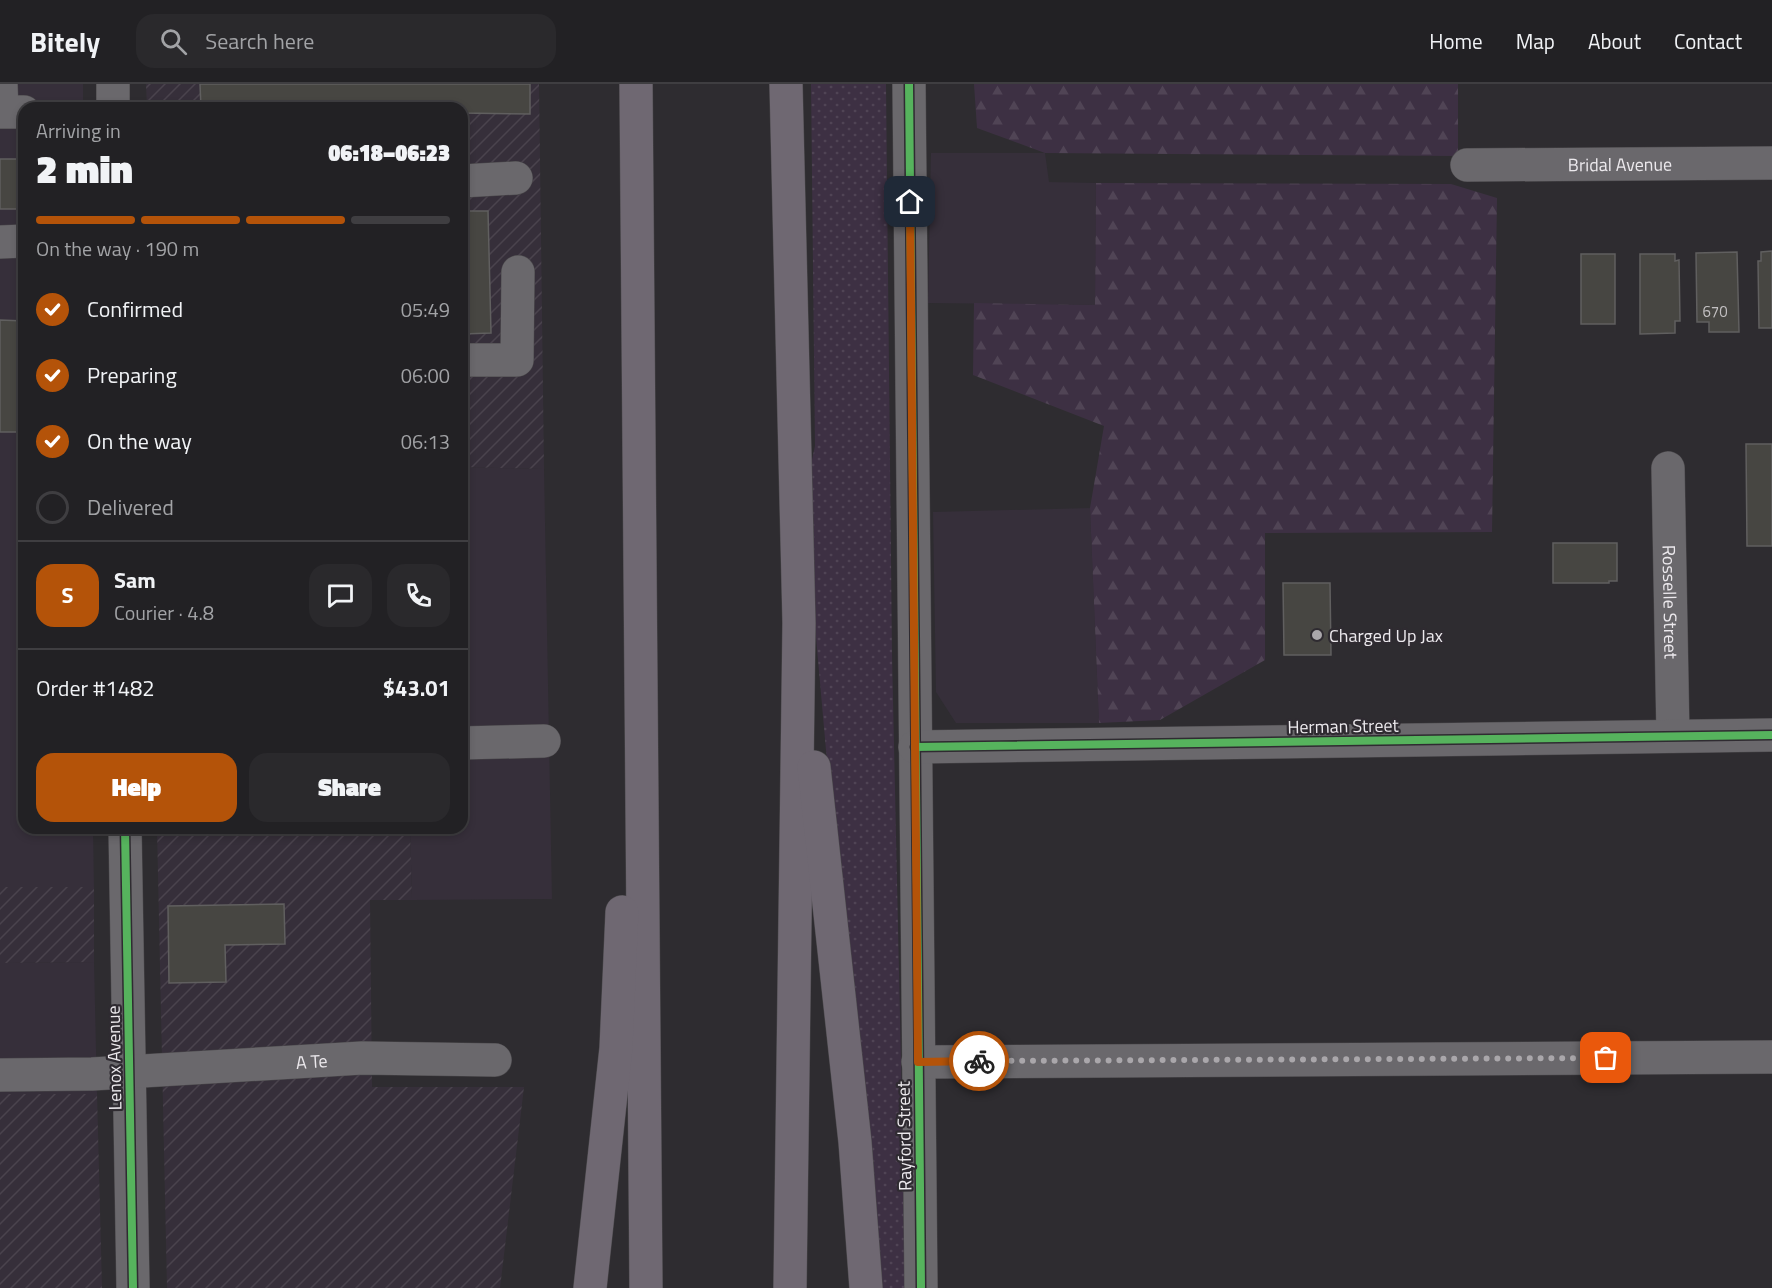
<!DOCTYPE html>
<html lang="en">
<head>
<meta charset="utf-8">
<style>
  :root { --surface:#222124; --page:#2a292c; --text:#f1f3f6; --muted:#a2a3a6; --line:#3f3e41; --accent:#b45309 }
  body { margin:0; font-family:"Titillium Web",sans-serif; background:var(--page); color:var(--text); height:100vh; display:flex; flex-direction:column; font-size:22px; white-space:nowrap }
  * { box-sizing:border-box; margin:0 }
  p { font-size:20px; color:var(--muted) }
  .icon { flex:none; width:33px; height:33px; fill:none; stroke:currentColor; stroke-width:2; stroke-linecap:round; stroke-linejoin:round }
  .map { position:relative; flex:1; overflow:hidden }
  .sheet { position:absolute; left:18px; top:18px; width:450px; height:732px; display:flex; flex-direction:column; background:var(--surface); border-radius:18px; box-shadow:0 3px 9px #0003,0 0 0 2px var(--line) }
  .sheet>* { flex:none }
  .pin { position:absolute; display:grid; place-items:center; width:51px; height:51px; color:#fff; margin:-26px; border-radius:12px; box-shadow:0 3px 9px #0006 }
  .courier { position:absolute; display:grid; place-items:center; width:60px; height:60px; margin:-30px; border:4px solid #b45309; border-radius:50%; background:#fff; color:#222; box-shadow:0 2px 8px #0007 }
  .overview em { font-style:normal; font-weight:800 }
  .overview div { display:flex; flex-direction:column-reverse }
  .overview { display:flex; align-items:center; justify-content:space-between; height:102px; padding:0 18px }
  h1 { font-size:39px; font-weight:800; line-height:45px }
  .bar { display:grid; grid-template-columns:repeat(4,1fr); gap:9px 6px; align-content:center; height:72px; padding:0 18px }
  .bar i { height:8px; border-radius:4px; background:var(--line) }
  .bar .active { background:var(--accent) }
  .bar p { grid-column:span 4 }
  .line { display:flex; align-items:center; gap:15px; padding:0 18px; border-top:2px solid var(--line) }
  .line div { flex:1 }
  .round { display:grid; place-items:center; flex:none; width:63px; height:63px; border-radius:18px; background:var(--page) }
  ol { padding:0 18px; list-style:none }
  li { display:flex; align-items:center; gap:18px; height:66px }
  li p { margin-inline-start:auto }
  li .icon { padding:6px; border-radius:50%; background:var(--accent); color:#fff; stroke-width:4 }
  li:last-child { color:var(--muted) }
  li i { width:33px; height:33px; border:3px solid var(--line); border-radius:50% }
  .cta { display:flex; gap:12px; margin-top:auto; padding:12px 18px }
  .cta a { flex:1; height:69px; border-radius:18px; background:var(--accent); color:#fff; font-size:24px; font-weight:800; line-height:69px; text-align:center }
  .cta a+a { background:var(--page); color:var(--text) }
  header { display:flex; align-items:center; gap:36px; box-sizing:border-box; height:84px; padding:0 30px; background:var(--surface); border-bottom:2px solid var(--line) }
  header strong { font-size:28px }
  nav { display:flex; gap:33px; margin-inline-start:auto; font-size:21px }
  .search { width:420px; height:54px; background:var(--page); display:flex; align-items:center; gap:15px; box-sizing:border-box; padding:0 21px; border-radius:18px; color:var(--muted); font-size:22px }
  .map>svg:first-child { display:block }
  .built { fill:#362f3a }
  .industrial { fill:url(#industrial-furrows) }
  .green { fill:url(#green-dots) }
  .forest { fill:url(#forest-firs) }
  .building { fill:#474642; stroke:#605f5f; stroke-width:1.5 }
  .lines { fill:none; stroke-linecap:round; stroke-linejoin:round }
  .minor-casing { stroke:#4a484b; stroke-width:34 }
  .highway-casing { stroke:#4a484b; stroke-width:34 }
  .minor { stroke:#6a686c; stroke-width:33 }
  .highway { stroke:#6f6872; stroke-width:33 }
  .cycleway-casing { stroke:#2f2b31; stroke-width:11 }
  .cycleway { stroke:#56b35d; stroke-width:8 }
  .done { stroke:#aaa7ab; stroke-width:6; stroke-dasharray:0 10.8 }
  .route { stroke:#b45309; stroke-width:8 }
  .poi-dot { fill:#aaa7ab; stroke:#2f2b31; stroke-width:2 }
  .labels { text-anchor:middle; dominant-baseline:central; stroke-width:4.5; stroke-linejoin:round; paint-order:stroke }
  .number-label { font-size:15px; fill:#c3c0c2 }
  .street-label { font-size:18px; fill:#ece9ed; stroke:#2f2b31 }
  .poi-label { font-size:18px; fill:#ece9ed; stroke:#2f2b31; text-anchor:start }
</style>
</head>
<body>
<header>
<strong>Bitely</strong>
<div class="search"><svg class="icon" aria-label="search" viewBox="0 0 24 24"><circle cx="10" cy="10" r="6"/><path d="M15 15l6 6"/></svg>Search here</div>
<nav><a>Home</a><a>Map</a><a>About</a><a>Contact</a></nav>
</header>
<div class="map">
<svg width="1772" height="1204" viewBox="0 0 1772 1204">
  <defs>
    <pattern id="industrial-furrows" width="10" height="10" patternUnits="userSpaceOnUse" patternTransform="scale(1.5)"><rect width="10" height="10" fill="#362f3a"/><path d="M-1 1l2-2M0 10L10 0M9 11l2-2" fill="none" stroke="#4a434d"/></pattern>
    <pattern id="green-dots" width="8" height="8" patternUnits="userSpaceOnUse" patternTransform="scale(1.5)"><rect width="8" height="8" fill="#3d3043"/><path d="M2 2h.1M6 6h.1" fill="none" stroke="#504455" stroke-width="1.8" stroke-linecap="round"/></pattern>
    <pattern id="forest-firs" width="22" height="20" patternUnits="userSpaceOnUse" patternTransform="scale(1.5)"><rect width="22" height="20" fill="#3d3043"/><path d="M5 1l3.5 6h-7zM16 11l3.5 6h-7z" fill="#504455"/></pattern>
  </defs>
  <rect width="100%" height="100%" fill="#2e2c30"/>
  <g class="built">
    <polygon points="0,0 83,0 83,24 24,24 24,744 93,744 94,803 0,803"/>
    <polygon points="931,69 1045,69 1049,98 1096,99 1095,221 928,219"/>
    <polygon points="462,383 544,385 552,815 412,816 410,744 462,744"/>
    <polygon points="1090,424 1099,639 956,639 936,608 933,428"/>
    <polygon points="94,878 97,1010 0,1010 0,879"/>
  </g>
  <g class="industrial">
    <polygon points="146,0 539,0 544,385 462,383 462,24 147,24"/>
    <polygon points="157,744 410,744 412,816 370,816 372,1003 524,1003 500,1204 167,1204"/>
    <polygon points="0,803 94,803 94,878 0,879"/>
    <polygon points="0,1010 97,1010 102,1204 0,1204"/>
  </g>
  <polygon class="green" points="811,0 886,0 892,571 906,1204 877,1204 865,1105 811,497 810,385 815,362"/>
  <g class="forest">
    <polygon points="974,0 1458,0 1458,72 1045,69 977,44"/>
    <polygon points="1096,99 1451,100 1497,114 1492,448 1265,449 1265,576 1160,636 1099,639 1090,424 1104,342 973,291 974,219 1095,221"/>
  </g>
  <g class="building">
    <polygon points="200,0 530,0 530,30 462,29 462,24 201,24"/>
    <rect x="0" y="75" width="24" height="50"/>
    <polygon points="462,127 488,127 491,249 462,250"/>
    <polygon points="1772,167 1772,244 1759,244 1758,177 1761,177 1761,168"/>
    <polygon points="1737,168 1739,248 1709,248 1709,238 1697,238 1696,169"/>
    <rect x="1581" y="170" width="34" height="70"/>
    <polygon points="1640,170 1675,170 1675,177 1679,176 1680,237 1675,237 1675,249 1640,250"/>
    <polygon points="0,236 24,237 24,348 0,348"/>
    <polygon points="1746,360 1772,360 1772,462 1747,462"/>
    <polygon points="1553,459 1617,459 1617,497 1609,497 1609,499 1553,499"/>
    <polygon points="1283,499 1330,499 1331,571 1284,571"/>
    <polygon points="284,820 285,860 225,861 226,898 169,899 168,822"/>
  </g>
  <g class="lines">
    <g class="minor-casing">
      <g id="minor">
        <polyline points="1,0 2,28 24,28"/>
        <polyline points="113,0 113,24"/>
        <polyline points="909,0 921,1204"/>
        <path id="s1" d="M1467 81 1772 79"/>
        <polyline points="462,97 516,94"/>
        <polyline points="0,158 24,157"/>
        <polyline points="462,276 517,276 518,188"/>
        <path id="s2" d="M1668 384 1673 652"/>
        <polyline points="462,659 544,657"/>
        <polyline points="915,663 1772,651"/>
        <polyline points="125,744 133,1204"/>
        <polyline points="918,978 1772,973"/>
        <path id="s3" d="M0 991 92 990 362 974 495 976"/>
      </g>
    </g>
    <g class="highway-casing">
      <g id="highway">
        <polyline points="636,0 646,1204"/>
        <polyline points="786,0 799,539 790,1204"/>
        <polyline points="814,683 855,1058 866,1204"/>
        <polyline points="590,1204 616,964 622,828"/>
      </g>
    </g>
    <use href="#minor" class="minor"/>
    <use href="#highway" class="highway"/>
    <g class="cycleway-casing">
      <g id="cycleway">
        <polyline points="909,0 921,1204"/>
        <polyline points="915,663 1772,651"/>
        <polyline points="125,744 133,1204"/>
      </g>
    </g>
    <use href="#cycleway" class="cycleway"/>
  </g>
  <g class="lines">
    <polyline class="done" points="979,977 1606,974"/>
    <polyline class="route" points="910,118 918,978 979,977"/>
  </g>
  <circle class="poi-dot" cx="1317" cy="551" r="6"/>
  <g class="labels">
    <g class="number-label">
      <text x="1715" y="227">670</text>
    </g>
    <g class="street-label">
      <text stroke="none"><textPath href="#s1" startOffset="153">Bridal Avenue</textPath></text>
      <text stroke="none"><textPath href="#s2" startOffset="134">Rosselle Street</textPath></text>
      <text transform="translate(1343 642) rotate(-1)">Herman Street</text>
      <text transform="translate(114 974) rotate(-91)">Lenox Avenue</text>
      <text stroke="none"><textPath href="#s3" startOffset="312">A Te</textPath></text>
      <text transform="translate(904 1052) rotate(-91)">Rayford Street</text>
    </g>
    <g class="poi-label">
      <text x="1329" y="551">Charged Up Jax</text>
    </g>
  </g>
</svg>
<div class="pin" style="left:1606px;top:974px;background:#ea580c"><svg class="icon" aria-label="bag" viewBox="0 0 24 24"><path d="M5 8h14l-1 12H6zM9 8a3 3 0 0 1 6 0"/></svg></div>
<div class="pin" style="left:910px;top:118px;background:#1f2937"><svg class="icon" aria-label="home" viewBox="0 0 24 24"><path d="M3 11l9-7 9 7M6 9v11h12V9"/></svg></div>
<div class="courier" style="left:979px;top:977px"><svg class="icon" aria-label="bike" viewBox="0 0 24 24"><circle cx="6" cy="16" r="4"/><circle cx="18" cy="16" r="4"/><path d="M6 16l4-8h5l3 8M10 8l3 8H6M13 5h3"/></svg></div>
<section class="sheet">
<div class="overview"><div><h1>2 min</h1><p>Arriving in</p></div><em>06:18–06:23</em></div>
<div class="bar"><i class="active"></i><i class="active"></i><i class="active"></i><i></i><p>On the way · 190 m</p></div>
<ol>
<li><svg class="icon" aria-label="check" viewBox="0 0 24 24"><path d="M5 12l5 5 9-10"/></svg>Confirmed<p>05:49</p></li>
<li><svg class="icon" aria-label="check" viewBox="0 0 24 24"><path d="M5 12l5 5 9-10"/></svg>Preparing<p>06:00</p></li>
<li><svg class="icon" aria-label="check" viewBox="0 0 24 24"><path d="M5 12l5 5 9-10"/></svg>On the way<p>06:13</p></li>
<li><i></i>Delivered</li>
</ol>
<div class="line" style="height:108px"><b class="round" style="background:var(--accent);color:#fff">S</b><div><b>Sam</b><p>Courier · 4.8</p></div><a class="round"><svg class="icon" aria-label="chat" viewBox="0 0 24 24"><path d="M4 5h16v11H9l-5 4z"/></svg></a><a class="round"><svg class="icon" aria-label="phone" viewBox="0 0 24 24"><path d="M5 4h4l2 5-3 2q2 4 5 5l2-3 5 2v4C11 20 4 13 5 4z"/></svg></a></div>
<div class="line" style="height:78px"><div>Order #1482</div><b>$43.01</b></div>
<div class="cta"><a>Help</a><a>Share</a></div>
</section>
</div>
</body>
</html>
